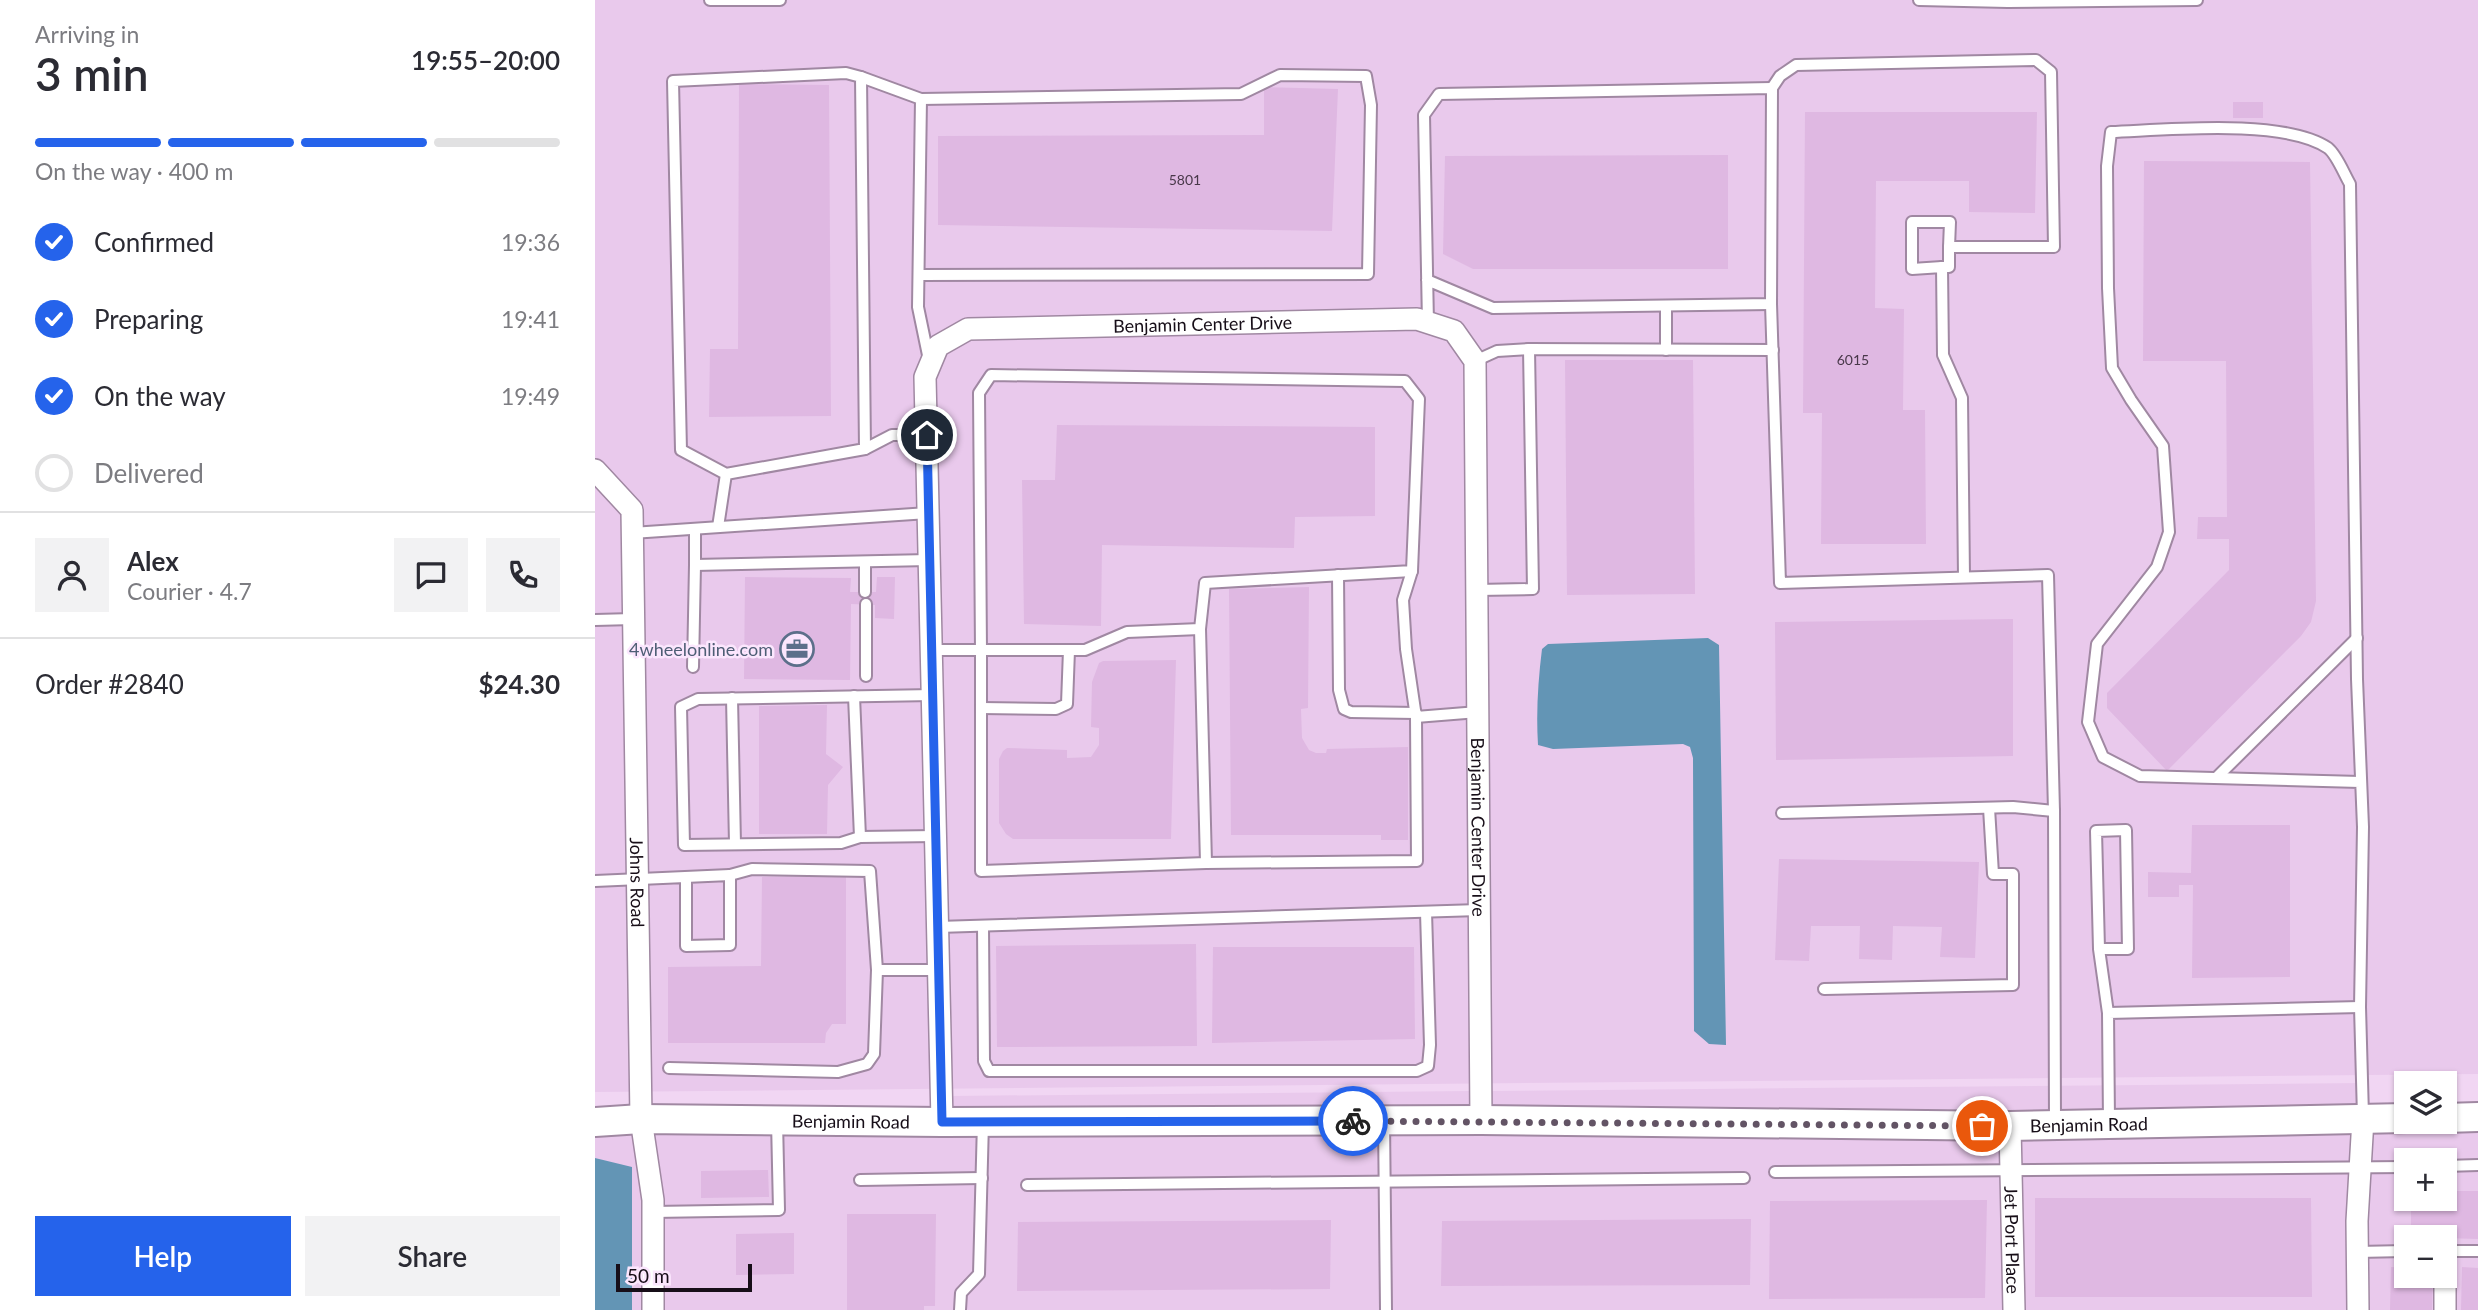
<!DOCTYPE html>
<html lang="en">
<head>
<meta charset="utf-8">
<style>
  :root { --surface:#fff; --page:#f2f2f3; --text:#2b2b33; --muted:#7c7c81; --line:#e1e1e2; --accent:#2563eb }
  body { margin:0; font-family:Lato,sans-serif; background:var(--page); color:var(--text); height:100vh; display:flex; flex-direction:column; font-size:26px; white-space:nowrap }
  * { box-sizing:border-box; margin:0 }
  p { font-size:23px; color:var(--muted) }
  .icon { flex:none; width:38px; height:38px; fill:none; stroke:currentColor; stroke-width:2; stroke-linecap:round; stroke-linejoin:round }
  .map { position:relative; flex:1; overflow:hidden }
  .details { display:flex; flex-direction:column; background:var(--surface); width:595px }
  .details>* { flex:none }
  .fabs { position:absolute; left:1799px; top:1071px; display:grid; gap:14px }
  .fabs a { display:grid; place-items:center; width:63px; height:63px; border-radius:0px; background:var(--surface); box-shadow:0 2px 5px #0004; font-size:35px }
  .scale { position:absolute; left:21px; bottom:18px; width:136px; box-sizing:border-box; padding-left:7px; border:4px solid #170e18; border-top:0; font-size:19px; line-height:24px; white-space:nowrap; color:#170e18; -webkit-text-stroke:5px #fbe6fd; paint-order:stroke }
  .pin { position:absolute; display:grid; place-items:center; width:60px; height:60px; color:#fff; margin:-30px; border:4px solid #fff; border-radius:50%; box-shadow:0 2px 7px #0007 }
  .courier { position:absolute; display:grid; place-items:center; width:70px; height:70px; margin:-35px; border:5px solid #2563eb; border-radius:50%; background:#fff; color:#222; box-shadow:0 2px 9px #0007 }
  .headline em { font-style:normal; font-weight:600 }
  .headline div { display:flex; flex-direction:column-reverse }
  .headline { display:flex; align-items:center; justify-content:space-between; height:119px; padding:0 35px }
  h1 { font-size:46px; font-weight:600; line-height:52px }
  .bar { display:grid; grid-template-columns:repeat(4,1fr); gap:10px 7px; align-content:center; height:84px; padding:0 35px }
  .bar i { height:9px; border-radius:5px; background:var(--line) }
  .bar .current { background:var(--accent) }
  .bar p { grid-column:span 4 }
  .line { display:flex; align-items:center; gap:18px; padding:0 35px; border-top:2px solid var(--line) }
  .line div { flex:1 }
  .round { display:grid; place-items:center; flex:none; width:74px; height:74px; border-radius:0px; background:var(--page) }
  ol { padding:0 35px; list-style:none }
  li { display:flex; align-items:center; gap:21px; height:77px }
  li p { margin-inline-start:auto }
  li .icon { padding:7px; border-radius:50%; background:var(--accent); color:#fff; stroke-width:4 }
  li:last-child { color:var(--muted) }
  li i { width:38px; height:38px; border:4px solid var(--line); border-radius:50% }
  .primary-button { display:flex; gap:14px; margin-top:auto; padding:14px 35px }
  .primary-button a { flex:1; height:80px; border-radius:0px; background:var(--accent); color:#fff; font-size:28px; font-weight:600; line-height:80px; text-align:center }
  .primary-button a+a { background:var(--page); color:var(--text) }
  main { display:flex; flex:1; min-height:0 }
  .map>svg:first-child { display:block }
  .built { fill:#e9c9ec; fill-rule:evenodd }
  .water { fill:#6395b5 }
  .building { fill:#dfb8e2 }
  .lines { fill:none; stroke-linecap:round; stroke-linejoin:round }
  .service-casing { stroke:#a088a2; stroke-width:14 }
  .minor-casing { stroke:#a088a2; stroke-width:24 }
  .tertiary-casing { stroke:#a088a2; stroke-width:32 }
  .service { stroke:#fff; stroke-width:10 }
  .minor { stroke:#fff; stroke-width:21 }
  .tertiary { stroke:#fff; stroke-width:28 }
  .done { stroke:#635465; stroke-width:7; stroke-dasharray:0 12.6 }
  .route { stroke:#2563eb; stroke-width:9 }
  .labels { text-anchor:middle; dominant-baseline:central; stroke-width:5; stroke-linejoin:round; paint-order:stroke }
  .number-label { font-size:14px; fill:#49384a }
  .street-label { font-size:18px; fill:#170e18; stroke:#fbe6fd }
  .service-label { font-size:18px; fill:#4e5e75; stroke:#fbe6fd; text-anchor:end }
</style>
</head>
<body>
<main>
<section class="details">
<div class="headline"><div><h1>3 min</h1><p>Arriving in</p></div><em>19:55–20:00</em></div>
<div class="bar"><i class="current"></i><i class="current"></i><i class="current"></i><i></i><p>On the way · 400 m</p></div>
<ol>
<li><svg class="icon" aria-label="check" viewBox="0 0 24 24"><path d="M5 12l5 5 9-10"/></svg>Confirmed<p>19:36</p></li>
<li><svg class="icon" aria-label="check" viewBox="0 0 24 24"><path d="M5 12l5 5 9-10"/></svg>Preparing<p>19:41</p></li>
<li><svg class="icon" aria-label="check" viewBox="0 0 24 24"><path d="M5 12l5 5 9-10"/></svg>On the way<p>19:49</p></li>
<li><i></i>Delivered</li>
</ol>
<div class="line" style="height:126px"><a class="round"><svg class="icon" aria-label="person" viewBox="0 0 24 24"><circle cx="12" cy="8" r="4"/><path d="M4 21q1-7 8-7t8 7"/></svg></a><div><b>Alex</b><p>Courier · 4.7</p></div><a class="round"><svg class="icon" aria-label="chat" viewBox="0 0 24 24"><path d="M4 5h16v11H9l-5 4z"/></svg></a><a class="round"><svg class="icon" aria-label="phone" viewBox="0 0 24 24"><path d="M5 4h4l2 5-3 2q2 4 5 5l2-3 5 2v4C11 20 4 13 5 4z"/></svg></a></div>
<div class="line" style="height:91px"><div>Order #2840</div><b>$24.30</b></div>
<div class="primary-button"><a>Help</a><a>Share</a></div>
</section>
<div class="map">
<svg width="1883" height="1310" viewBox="0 0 1883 1310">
  <rect width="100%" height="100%" fill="#f1d6f3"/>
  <g class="built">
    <polygon points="0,0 1883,0 1883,1074 0,1092"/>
    <polygon points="1768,1083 1768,1109 1415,1116 896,1111 896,1091"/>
    <polygon points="875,1091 875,1111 358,1113 357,1096"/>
    <path d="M1883 1126V1310H1861V1242H1850V1237H1811V1276H1840V1310H1773V1221L1778 1128ZM1811 1160H1850V1199H1811Z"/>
    <polygon points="37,1129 47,1200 48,1310 37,1310 37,1168 0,1158 0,1131"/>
    <polygon points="58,1129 1404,1135 1411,1310 69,1310 68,1200"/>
    <polygon points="1757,1129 1752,1221 1752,1310 1429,1310 1425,1135"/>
  </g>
  <g class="water">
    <path d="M1113 638 1124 645 1131 1045 1114 1044 1099 1031 1098 758 1095 747 1088 744 958 749 943 745C941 713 943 681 947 649L953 644Z"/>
    <polygon points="0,1158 37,1167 37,1310 0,1310"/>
  </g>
  <g class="building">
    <polygon points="144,84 234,85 236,416 114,417 115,349 143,349"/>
    <polygon points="669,87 743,89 737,231 343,225 343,136 669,135"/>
    <rect x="1638" y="102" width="30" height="16"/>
    <polygon points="1210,112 1442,112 1440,213 1374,212 1374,181 1281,181 1280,308 1309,309 1308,410 1330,410 1331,544 1226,544 1227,413 1208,413"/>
    <polygon points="1133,155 1133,269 878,269 848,254 850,156"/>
    <polygon points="1549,161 1715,162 1721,601 1716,622 1706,636 1572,771 1512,708 1512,693 1634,570 1634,539 1602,539 1603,517 1632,517 1631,361 1548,361"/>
    <polygon points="970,360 1098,360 1100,594 972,595"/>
    <polygon points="462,425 780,427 780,516 700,517 699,548 507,545 506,626 429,624 427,480 460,480"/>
    <polygon points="150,577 256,578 255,592 281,592 282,577 300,577 299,619 280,618 280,605 256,604 255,680 149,679"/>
    <polygon points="714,587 713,708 706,709 707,738 714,750 721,753 731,753 732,749 813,747 813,840 786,840 786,835 636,835 634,589"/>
    <polygon points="1418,619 1418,756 1181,760 1180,622"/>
    <polygon points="581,660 576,839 418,839 411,834 404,823 404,759 408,751 412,748 472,750 472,758 496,757 504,745 504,728 496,727 497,682 504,663 508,661"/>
    <polygon points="232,705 231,754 248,767 233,785 232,834 164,834 164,706"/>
    <polygon points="1597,825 1695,825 1695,977 1597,978 1598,885 1584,885 1584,897 1553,897 1553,872 1596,873"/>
    <polygon points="1184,859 1384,862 1380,958 1345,957 1347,927 1298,926 1297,960 1264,959 1265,926 1216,926 1214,961 1180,960"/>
    <polygon points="251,876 251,1024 237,1024 231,1033 230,1043 73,1043 73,967 166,966 167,877"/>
    <polygon points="601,944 602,1046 402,1047 401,946"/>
    <polygon points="618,947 819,947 820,1039 617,1043"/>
    <polygon points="173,1170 174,1197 106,1198 106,1171"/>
    <polygon points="1850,1191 1883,1191 1883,1239 1816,1237 1816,1199 1850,1199"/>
    <polygon points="1440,1198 1716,1198 1717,1297 1440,1297"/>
    <polygon points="1392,1200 1390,1298 1174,1299 1175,1201"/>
    <polygon points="252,1214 341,1214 340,1306 329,1306 329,1310 252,1310"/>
    <polygon points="1156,1219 1155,1285 846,1286 847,1221"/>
    <polygon points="736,1220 735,1289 422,1291 423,1222"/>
    <polygon points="199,1233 199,1274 141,1275 141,1234"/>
    <polygon points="1796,1267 1811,1268 1811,1276 1838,1276 1837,1310 1795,1310"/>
    <polygon points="1867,1267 1883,1268 1883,1310 1866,1310"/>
  </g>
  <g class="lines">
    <g class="service-casing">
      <g id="service">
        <polyline points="115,0 185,0"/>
        <polyline points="1324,0 1413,2 1602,0"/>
        <polyline points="266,77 326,99 323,307 334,360"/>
        <polyline points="1177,88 1185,76 1201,65 1441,60 1456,72 1459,247 1354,247 1355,222 1317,222 1317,269 1347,267 1348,355 1367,398 1369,577"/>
        <polyline points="1347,267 1354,267 1354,247"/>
        <polyline points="324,275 773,274 776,105 771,76 685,75 646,94 326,99"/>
        <polyline points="832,280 898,308 1176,304 1177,88 844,94 829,115 833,323"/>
        <polyline points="1176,304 1185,583 1453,575 1459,811 1460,1125"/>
        <polyline points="1071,306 1071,350"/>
        <polyline points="880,361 902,351 934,349"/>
        <polygon points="396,375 810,381 824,399 817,571 610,583 605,629 532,632 490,650 386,650 384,393"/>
        <polyline points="270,449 297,435 332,435"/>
        <polyline points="123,527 131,474 86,450 78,81 251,73 266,77 270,449 131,474"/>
        <polyline points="100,529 100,565 334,560"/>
        <polyline points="37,533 333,513"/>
        <polyline points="270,562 270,592"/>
        <polyline points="743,575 744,690 749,709 756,712 821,713"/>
        <polyline points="882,590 938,589 934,349 1178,350"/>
        <polyline points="271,604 271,676"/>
        <polyline points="0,620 38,619"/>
        <polyline points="337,650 386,650 386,871 611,863 605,629"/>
        <polyline points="98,667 100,565"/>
        <polyline points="338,695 103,699 86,707 89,845 246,843 265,837 341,836"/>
        <polyline points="259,696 265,837"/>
        <polyline points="137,698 140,844"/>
        <polyline points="386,708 461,709 472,704 474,650"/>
        <polyline points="821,717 883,712"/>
        <polyline points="1621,778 1762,638"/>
        <path d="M1765 782 1545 776 1508 757 1493 722 1502 644 1562 567 1574 532 1568 446 1536 400 1517 368 1513 288 1512 166 1516 132C1570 130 1689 118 1733 148 1742 155 1749 174 1755 184L1762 679 1768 827 1765 1007 1768 1116"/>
        <polyline points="1187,813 1418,807 1459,811"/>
        <polyline points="611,863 822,861 821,717 811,649 808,600 817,571"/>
        <polyline points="135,875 157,869 275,871 282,970 344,970"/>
        <polyline points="0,881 135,875 135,945 91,946 91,877"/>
        <polyline points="388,926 389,1061 394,1071 822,1071 833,1066 835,1045 831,912"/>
        <polyline points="343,927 884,910"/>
        <polyline points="1504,949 1533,949 1531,830 1501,831 1504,949 1513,1013"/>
        <polyline points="1229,989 1418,985 1418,874 1398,874 1394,808"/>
        <polyline points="74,1068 243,1072 272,1064 279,1054 282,970"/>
        <polyline points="789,1121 791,1310"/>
        <polyline points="1514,1121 1513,1013 1765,1007"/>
        <polyline points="1850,1166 1883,1165"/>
        <polyline points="1180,1172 1811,1167"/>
        <polyline points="265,1180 387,1178"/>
        <polyline points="432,1185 1149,1178"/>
        <polyline points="58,1212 184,1210 182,1121"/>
        <polyline points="1850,1251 1883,1251"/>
        <polyline points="1762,1252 1811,1251"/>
        <polyline points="365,1310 366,1293 384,1274 388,1122"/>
      </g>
    </g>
    <g class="minor-casing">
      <g id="minor">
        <path id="s1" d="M0 470 37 510 46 1119 58 1200V1310"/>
        <path id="s2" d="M347 1122 330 377 343 346 373 329 822 319 859 331 880 361 886 1120"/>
        <path id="s3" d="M1415 1126 1419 1310"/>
        <polyline points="1850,1251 1850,1310"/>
        <polyline points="1763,1310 1762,1221 1768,1119"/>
      </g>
    </g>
    <g class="tertiary-casing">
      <g id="tertiary">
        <polyline points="1850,1118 1883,1117"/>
        <path id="s4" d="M0 1122 46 1119 347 1122 886 1120 1415 1126 1811 1118"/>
      </g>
    </g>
    <use href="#service" class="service"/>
    <use href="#minor" class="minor"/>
    <use href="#tertiary" class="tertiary"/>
  </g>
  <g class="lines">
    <polyline class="done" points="758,1121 1387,1126"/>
    <polyline class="route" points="332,435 347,1122 758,1121"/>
  </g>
  <defs>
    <g id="office-ring" transform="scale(1.75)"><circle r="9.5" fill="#fbe6fd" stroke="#5c6f8a" stroke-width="1.5"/><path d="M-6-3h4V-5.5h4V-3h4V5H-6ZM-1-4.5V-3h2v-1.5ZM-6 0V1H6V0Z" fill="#5c6f8a"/></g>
  </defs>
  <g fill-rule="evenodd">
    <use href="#office-ring" x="202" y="649"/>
  </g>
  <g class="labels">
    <g class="number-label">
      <text x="590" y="179">5801</text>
      <text x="1258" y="359">6015</text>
    </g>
    <g class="street-label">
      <text stroke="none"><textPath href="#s2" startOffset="1048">Benjamin Center Drive</textPath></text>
      <text stroke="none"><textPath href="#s2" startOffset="1804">Benjamin Center Drive</textPath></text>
      <text stroke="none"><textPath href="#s1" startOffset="427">Johns Road</textPath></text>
      <text stroke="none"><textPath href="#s4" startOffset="256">Benjamin Road</textPath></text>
      <text stroke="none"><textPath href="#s4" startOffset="1494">Benjamin Road</textPath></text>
      <text stroke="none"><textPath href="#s3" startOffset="114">Jet Port Place</textPath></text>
    </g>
    <g class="service-label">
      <text x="178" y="649">4wheelonline.com</text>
    </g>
  </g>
</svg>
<div class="fabs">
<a><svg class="icon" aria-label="layers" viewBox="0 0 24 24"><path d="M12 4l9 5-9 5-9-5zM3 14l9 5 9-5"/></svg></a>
<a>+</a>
<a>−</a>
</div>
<div class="scale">50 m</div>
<div class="pin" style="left:1387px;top:1126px;background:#ea580c"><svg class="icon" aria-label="bag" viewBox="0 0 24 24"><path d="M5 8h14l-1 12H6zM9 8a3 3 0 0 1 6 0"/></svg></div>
<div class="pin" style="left:332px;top:435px;background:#1f2937"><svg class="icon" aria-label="home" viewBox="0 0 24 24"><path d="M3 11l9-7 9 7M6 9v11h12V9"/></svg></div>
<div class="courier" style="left:758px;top:1121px"><svg class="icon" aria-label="bike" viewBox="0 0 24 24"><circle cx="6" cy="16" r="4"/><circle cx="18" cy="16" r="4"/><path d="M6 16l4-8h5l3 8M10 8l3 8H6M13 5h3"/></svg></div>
</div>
</main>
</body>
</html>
